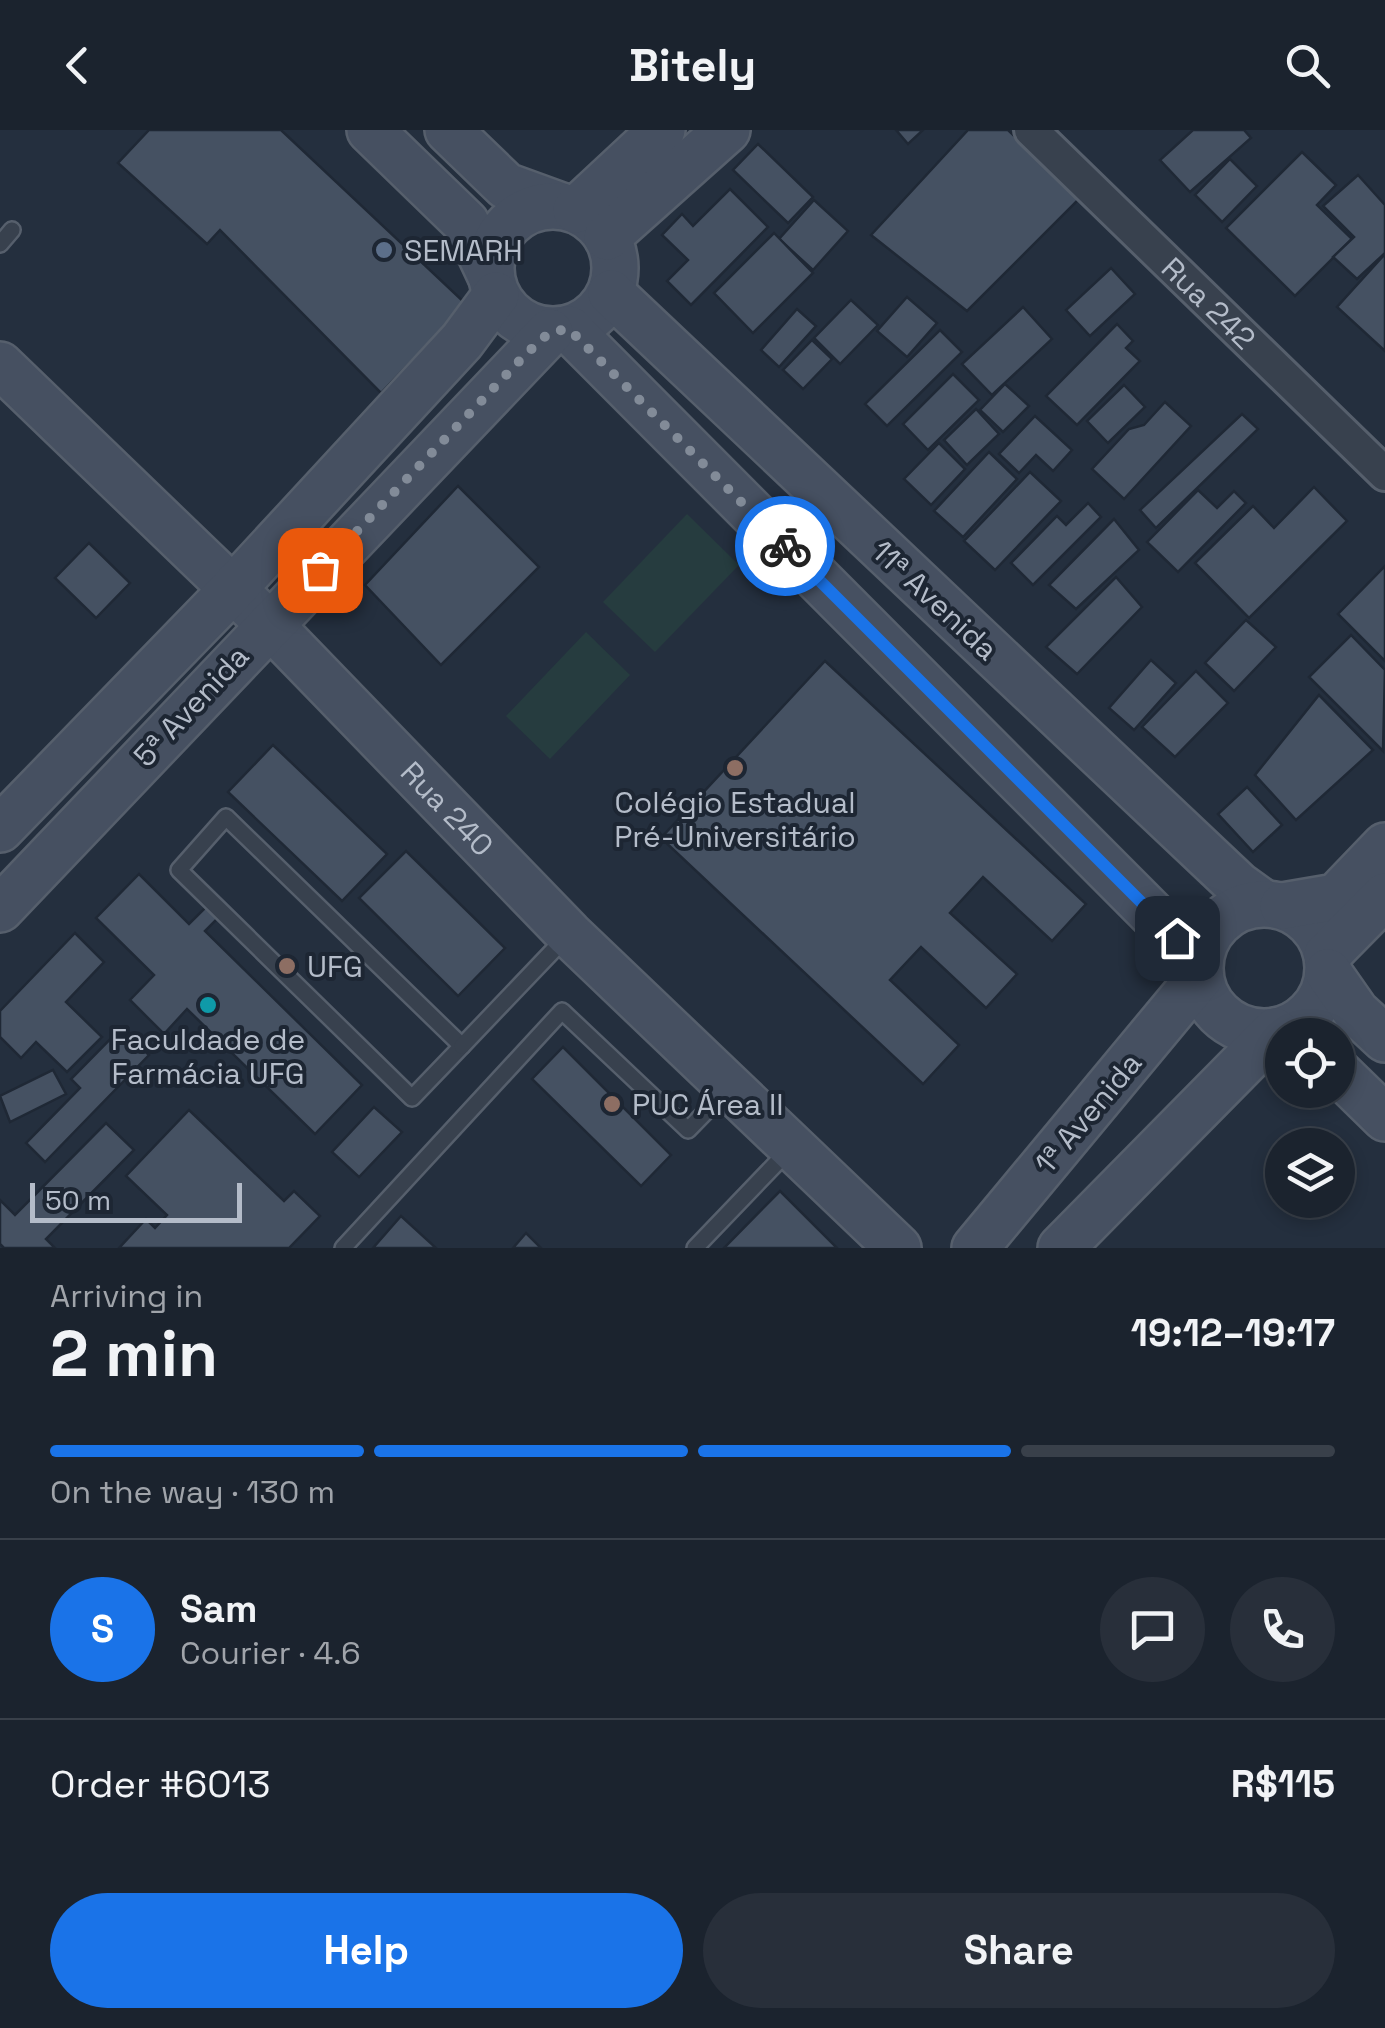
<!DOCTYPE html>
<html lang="en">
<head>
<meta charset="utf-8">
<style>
  :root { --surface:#1b232e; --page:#282f3a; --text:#f1f3f6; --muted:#a0a4aa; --line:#39404a; --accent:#1a73e8 }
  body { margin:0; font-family:"Space Grotesk",sans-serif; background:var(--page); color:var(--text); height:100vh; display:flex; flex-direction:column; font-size:38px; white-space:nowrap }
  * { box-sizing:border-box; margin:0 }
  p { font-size:32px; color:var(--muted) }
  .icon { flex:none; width:55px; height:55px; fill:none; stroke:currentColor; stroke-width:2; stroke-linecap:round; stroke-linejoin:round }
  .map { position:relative; height:1118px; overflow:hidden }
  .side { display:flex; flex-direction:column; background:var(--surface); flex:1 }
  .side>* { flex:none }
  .fabs { position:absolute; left:1265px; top:888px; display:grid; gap:20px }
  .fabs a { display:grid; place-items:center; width:90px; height:90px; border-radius:50%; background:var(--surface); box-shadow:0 5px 15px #0003,0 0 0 2px var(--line); font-size:50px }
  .scale { position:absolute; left:30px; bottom:25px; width:212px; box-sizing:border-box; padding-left:10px; border:5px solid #b4bcc9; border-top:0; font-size:28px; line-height:35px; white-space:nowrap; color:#b4bcc9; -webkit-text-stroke:8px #1d2633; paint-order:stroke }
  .pin { position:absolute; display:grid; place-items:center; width:85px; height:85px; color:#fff; margin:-42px; border-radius:20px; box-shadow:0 5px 15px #0006 }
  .courier { position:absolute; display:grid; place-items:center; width:100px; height:100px; margin:-50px; border:8px solid #1a73e8; border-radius:50%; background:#fff; color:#222; box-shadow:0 2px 12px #0007 }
  .head em { font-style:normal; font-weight:800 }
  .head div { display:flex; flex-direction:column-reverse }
  .head { display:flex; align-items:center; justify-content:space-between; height:170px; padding:0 50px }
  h1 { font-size:65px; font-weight:800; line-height:75px }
  .bar { display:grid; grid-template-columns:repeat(4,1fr); gap:15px 10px; align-content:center; height:120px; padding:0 50px }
  .bar i { height:12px; border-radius:8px; background:var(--line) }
  .bar .on { background:var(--accent) }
  .bar p { grid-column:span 4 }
  .line { display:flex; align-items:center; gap:25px; padding:0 50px; border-top:2px solid var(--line) }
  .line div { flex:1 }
  .round { display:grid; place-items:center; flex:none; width:105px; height:105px; border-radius:52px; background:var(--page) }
  .cta { display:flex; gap:20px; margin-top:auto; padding:20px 50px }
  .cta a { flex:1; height:115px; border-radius:60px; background:var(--accent); color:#fff; font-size:40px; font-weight:800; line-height:115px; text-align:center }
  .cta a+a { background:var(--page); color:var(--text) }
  header { display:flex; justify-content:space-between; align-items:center; height:130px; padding:0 50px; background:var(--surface); font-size:45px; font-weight:800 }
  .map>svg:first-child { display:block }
  .green { fill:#263c3f }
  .building { fill:#455162; stroke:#1f2835; stroke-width:2.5 }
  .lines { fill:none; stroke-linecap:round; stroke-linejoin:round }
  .lane-casing { stroke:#565f6c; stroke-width:20 }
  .street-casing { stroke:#565f6c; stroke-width:38 }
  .secondary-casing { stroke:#565f6c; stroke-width:50 }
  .lane { stroke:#38414e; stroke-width:15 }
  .street { stroke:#38414e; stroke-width:32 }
  .secondary { stroke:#465061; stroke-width:45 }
  .done { stroke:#828b98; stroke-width:10; stroke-dasharray:0 18 }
  .route { stroke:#1a73e8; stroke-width:12 }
  .service-dot { fill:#5c6f8a; stroke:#1d2633; stroke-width:4 }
  .education-dot { fill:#8d6e63; stroke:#1d2633; stroke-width:4 }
  .culture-dot { fill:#0f9aa8; stroke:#1d2633; stroke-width:4 }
  .labels { text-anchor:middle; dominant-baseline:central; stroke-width:8; stroke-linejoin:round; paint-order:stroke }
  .poi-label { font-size:30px; fill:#b4bcc9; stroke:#1d2633; text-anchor:start }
  .street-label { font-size:30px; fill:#b4bcc9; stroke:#1d2633 }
</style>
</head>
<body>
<header><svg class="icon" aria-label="back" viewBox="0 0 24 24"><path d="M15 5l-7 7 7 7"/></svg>Bitely<svg class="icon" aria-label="search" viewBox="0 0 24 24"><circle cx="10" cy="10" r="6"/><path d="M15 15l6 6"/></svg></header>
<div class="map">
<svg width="1385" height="1118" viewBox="0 0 1385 1118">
  <rect width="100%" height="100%" fill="#242f3e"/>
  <g class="green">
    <polygon points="687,384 739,435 655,522 603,472"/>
    <polygon points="586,502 630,545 550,629 506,586"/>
  </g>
  <g class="building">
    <polygon points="149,0 281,0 466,174 381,263 220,100 207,114 118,33"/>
    <polygon points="896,0 923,0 908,14"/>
    <polygon points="968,0 1008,0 1080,68 967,181 871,105"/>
    <polygon points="1193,0 1244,0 1251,8 1190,62 1160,30"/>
    <polygon points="758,14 813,67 788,93 733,40"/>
    <polygon points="1302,22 1336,55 1317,75 1352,109 1295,166 1226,98"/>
    <polygon points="1230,29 1257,56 1222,92 1195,65"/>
    <polygon points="1358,45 1385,75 1385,123 1357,149 1333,127 1354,107 1323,76"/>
    <polygon points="730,59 768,97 691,175 667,151 688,130 662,105 682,84 693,96"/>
    <polygon points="814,70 848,101 813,140 779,109"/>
    <polygon points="774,103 813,143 753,203 714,163"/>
    <polygon points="1385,124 1385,221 1337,177"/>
    <polygon points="1111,138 1135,164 1090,206 1066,180"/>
    <polygon points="907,167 937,193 907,227 877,201"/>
    <polygon points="851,170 878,195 840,234 814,208"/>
    <polygon points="1023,177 1052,209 992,265 962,234"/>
    <polygon points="797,179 816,196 779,237 761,220"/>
    <polygon points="1117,194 1133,211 1126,218 1140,231 1077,295 1046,266"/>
    <polygon points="940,200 962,222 887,296 865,274"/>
    <polygon points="812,210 832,229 803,259 783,240"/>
    <polygon points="953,244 979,270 928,320 903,294"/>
    <polygon points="1005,254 1029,276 1003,302 980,280"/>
    <polygon points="1124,255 1145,277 1108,313 1087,291"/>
    <polygon points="1165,272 1191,296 1124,369 1092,339 1129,299 1144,295"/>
    <polygon points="976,279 999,304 967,335 944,310"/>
    <polygon points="1242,284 1258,299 1156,398 1140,380"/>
    <polygon points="1035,286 1072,320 1053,341 1036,325 1019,343 999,324"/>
    <polygon points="939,313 965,339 931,375 904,349"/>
    <polygon points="989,322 1017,349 963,407 934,381"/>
    <polygon points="1030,342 1061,371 995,440 964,411"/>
    <polygon points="458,356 539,437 441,535 365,455"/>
    <polygon points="1314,357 1347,391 1249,488 1195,433 1253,376 1274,398"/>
    <polygon points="1198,360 1217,378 1234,361 1246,373 1178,442 1147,412"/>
    <polygon points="1088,373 1101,387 1033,455 1011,433 1057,386 1066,395"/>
    <polygon points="1114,389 1139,420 1076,479 1049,455"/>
    <polygon points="89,413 130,453 96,488 55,448"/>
    <polygon points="1385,436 1385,531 1338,484"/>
    <polygon points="1116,447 1142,477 1077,544 1046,517"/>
    <polygon points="1246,490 1276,517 1234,561 1205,533"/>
    <polygon points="1351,505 1385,540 1383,621 1309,547"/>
    <polygon points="1151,530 1176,553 1134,600 1109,578"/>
    <polygon points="825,531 1086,774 1052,811 983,747 950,783 1017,844 986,878 921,817 890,850 959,915 923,954 661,708"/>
    <polygon points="1196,541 1228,573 1175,627 1142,597"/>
    <polygon points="1319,565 1373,620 1296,690 1255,645"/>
    <polygon points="273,615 387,724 342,771 228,662"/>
    <polygon points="1247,657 1282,695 1253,722 1218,684"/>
    <polygon points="406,721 505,818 458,866 359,768"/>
    <polygon points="139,744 189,794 209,774 220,786 205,801 362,955 315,1004 187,879 164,904 130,870 154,845 96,788"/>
    <polygon points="75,803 104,832 66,872 102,907 67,942 36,912 21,928 0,907 0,881"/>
    <polygon points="121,898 149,925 45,1032 26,1013 80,958 71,949"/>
    <polygon points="563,917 671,1025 641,1056 532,949"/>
    <polygon points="53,940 66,964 10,992 0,966"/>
    <polygon points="374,977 402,1002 359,1047 332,1022"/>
    <polygon points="189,980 284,1071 294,1061 320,1086 289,1118 119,1118 146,1089 155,1098 167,1085 126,1046"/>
    <polygon points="106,993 134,1020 46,1109 55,1118 4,1118 0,1114 0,1070 15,1085"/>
    <polygon points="780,1061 837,1118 724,1118"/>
    <polygon points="401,1086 436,1118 373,1118"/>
    <polygon points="526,1103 541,1118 513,1118"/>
  </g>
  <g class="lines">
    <g class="lane-casing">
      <g id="lane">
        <polyline points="0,114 12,100"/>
        <polygon points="226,687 462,916 412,968 179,740"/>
        <polyline points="462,916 566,807"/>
        <polyline points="343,1118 562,881 688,1000 727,960"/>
        <polyline points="695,1118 789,1020"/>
      </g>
    </g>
    <g class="street-casing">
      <g id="street">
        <path id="s1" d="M1031 0 1385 344"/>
      </g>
    </g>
    <g class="secondary-casing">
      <g id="secondary">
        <polyline points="370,0 466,93 490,144"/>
        <polyline points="448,0 506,56 561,76"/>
        <circle cx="553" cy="138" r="62"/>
        <polyline points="576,80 662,0"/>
        <polyline points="607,107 727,0"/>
        <polyline points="611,163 1238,755 1263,773"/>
        <polyline points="569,199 1199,831"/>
        <path id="s2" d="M0 235 269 494 569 804 898 1118"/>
        <polyline points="0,699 232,460 462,211 496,165"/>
        <circle cx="1264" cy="838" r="64"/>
        <polyline points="1283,776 1336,767 1385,716"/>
        <polyline points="0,779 550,202"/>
        <polyline points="1327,825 1385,766"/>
        <polyline points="1328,842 1356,882 1385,909"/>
        <polyline points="1338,942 1385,988"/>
        <polyline points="975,1118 1200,847"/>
        <polyline points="1061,1118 1275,901"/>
      </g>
    </g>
    <use href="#lane" class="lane"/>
    <use href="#street" class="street"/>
    <use href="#secondary" class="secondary"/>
  </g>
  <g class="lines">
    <polyline class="done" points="320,440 527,223 550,202 569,199 785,416"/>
    <polyline class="route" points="785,416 1177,808"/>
  </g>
  <circle class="service-dot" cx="384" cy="120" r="10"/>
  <g class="education-dot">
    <circle cx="735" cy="638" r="10"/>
    <circle cx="287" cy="836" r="10"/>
    <circle cx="612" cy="974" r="10"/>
  </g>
  <circle class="culture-dot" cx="208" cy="875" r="10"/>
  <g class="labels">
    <g class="poi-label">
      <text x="404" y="120">SEMARH</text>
      <text x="735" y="672" text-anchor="middle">Colégio Estadual<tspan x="735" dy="34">Pré-Universitário</tspan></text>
      <text x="307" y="836">UFG</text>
      <text x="208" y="909" text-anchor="middle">Faculdade de<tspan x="208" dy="34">Farmácia UFG</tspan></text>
      <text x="632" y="974">PUC Área II</text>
    </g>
    <g class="street-label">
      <text stroke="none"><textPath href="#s1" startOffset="248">Rua 242</textPath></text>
      <text transform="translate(935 470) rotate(43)">11ª Avenida</text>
      <text transform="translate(191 576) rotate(-47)">5ª Avenida</text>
      <text stroke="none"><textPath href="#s2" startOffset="630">Rua 240</textPath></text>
      <text transform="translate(1088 983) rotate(-50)">1ª Avenida</text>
    </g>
  </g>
</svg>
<div class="fabs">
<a><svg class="icon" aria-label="locate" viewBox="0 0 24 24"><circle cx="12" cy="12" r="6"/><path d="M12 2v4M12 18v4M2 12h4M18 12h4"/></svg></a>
<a><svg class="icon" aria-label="layers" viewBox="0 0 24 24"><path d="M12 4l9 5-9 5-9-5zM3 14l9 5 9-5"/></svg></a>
</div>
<div class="scale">50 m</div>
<div class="pin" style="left:320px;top:440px;background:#ea580c"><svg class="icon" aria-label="bag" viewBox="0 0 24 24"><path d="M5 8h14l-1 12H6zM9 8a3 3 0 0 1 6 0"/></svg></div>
<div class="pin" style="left:1177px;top:808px;background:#1f2937"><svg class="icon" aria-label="home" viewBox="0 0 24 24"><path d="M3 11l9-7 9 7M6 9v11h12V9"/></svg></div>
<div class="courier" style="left:785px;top:416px"><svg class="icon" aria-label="bike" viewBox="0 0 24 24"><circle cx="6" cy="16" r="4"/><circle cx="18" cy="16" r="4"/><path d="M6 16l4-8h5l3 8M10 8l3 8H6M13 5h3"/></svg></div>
</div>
<section class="side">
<div class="head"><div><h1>2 min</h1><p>Arriving in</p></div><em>19:12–19:17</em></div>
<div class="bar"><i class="on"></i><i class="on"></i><i class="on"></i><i></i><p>On the way · 130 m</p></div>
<div class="line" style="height:180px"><b class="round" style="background:var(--accent);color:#fff">S</b><div><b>Sam</b><p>Courier · 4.6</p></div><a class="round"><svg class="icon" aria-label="chat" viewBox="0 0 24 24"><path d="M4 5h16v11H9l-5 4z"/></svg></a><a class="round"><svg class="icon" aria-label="phone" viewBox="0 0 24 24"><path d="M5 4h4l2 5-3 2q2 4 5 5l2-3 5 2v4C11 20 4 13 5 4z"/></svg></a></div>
<div class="line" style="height:130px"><div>Order #6013</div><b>R$115</b></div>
<div class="cta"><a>Help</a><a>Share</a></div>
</section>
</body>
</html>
